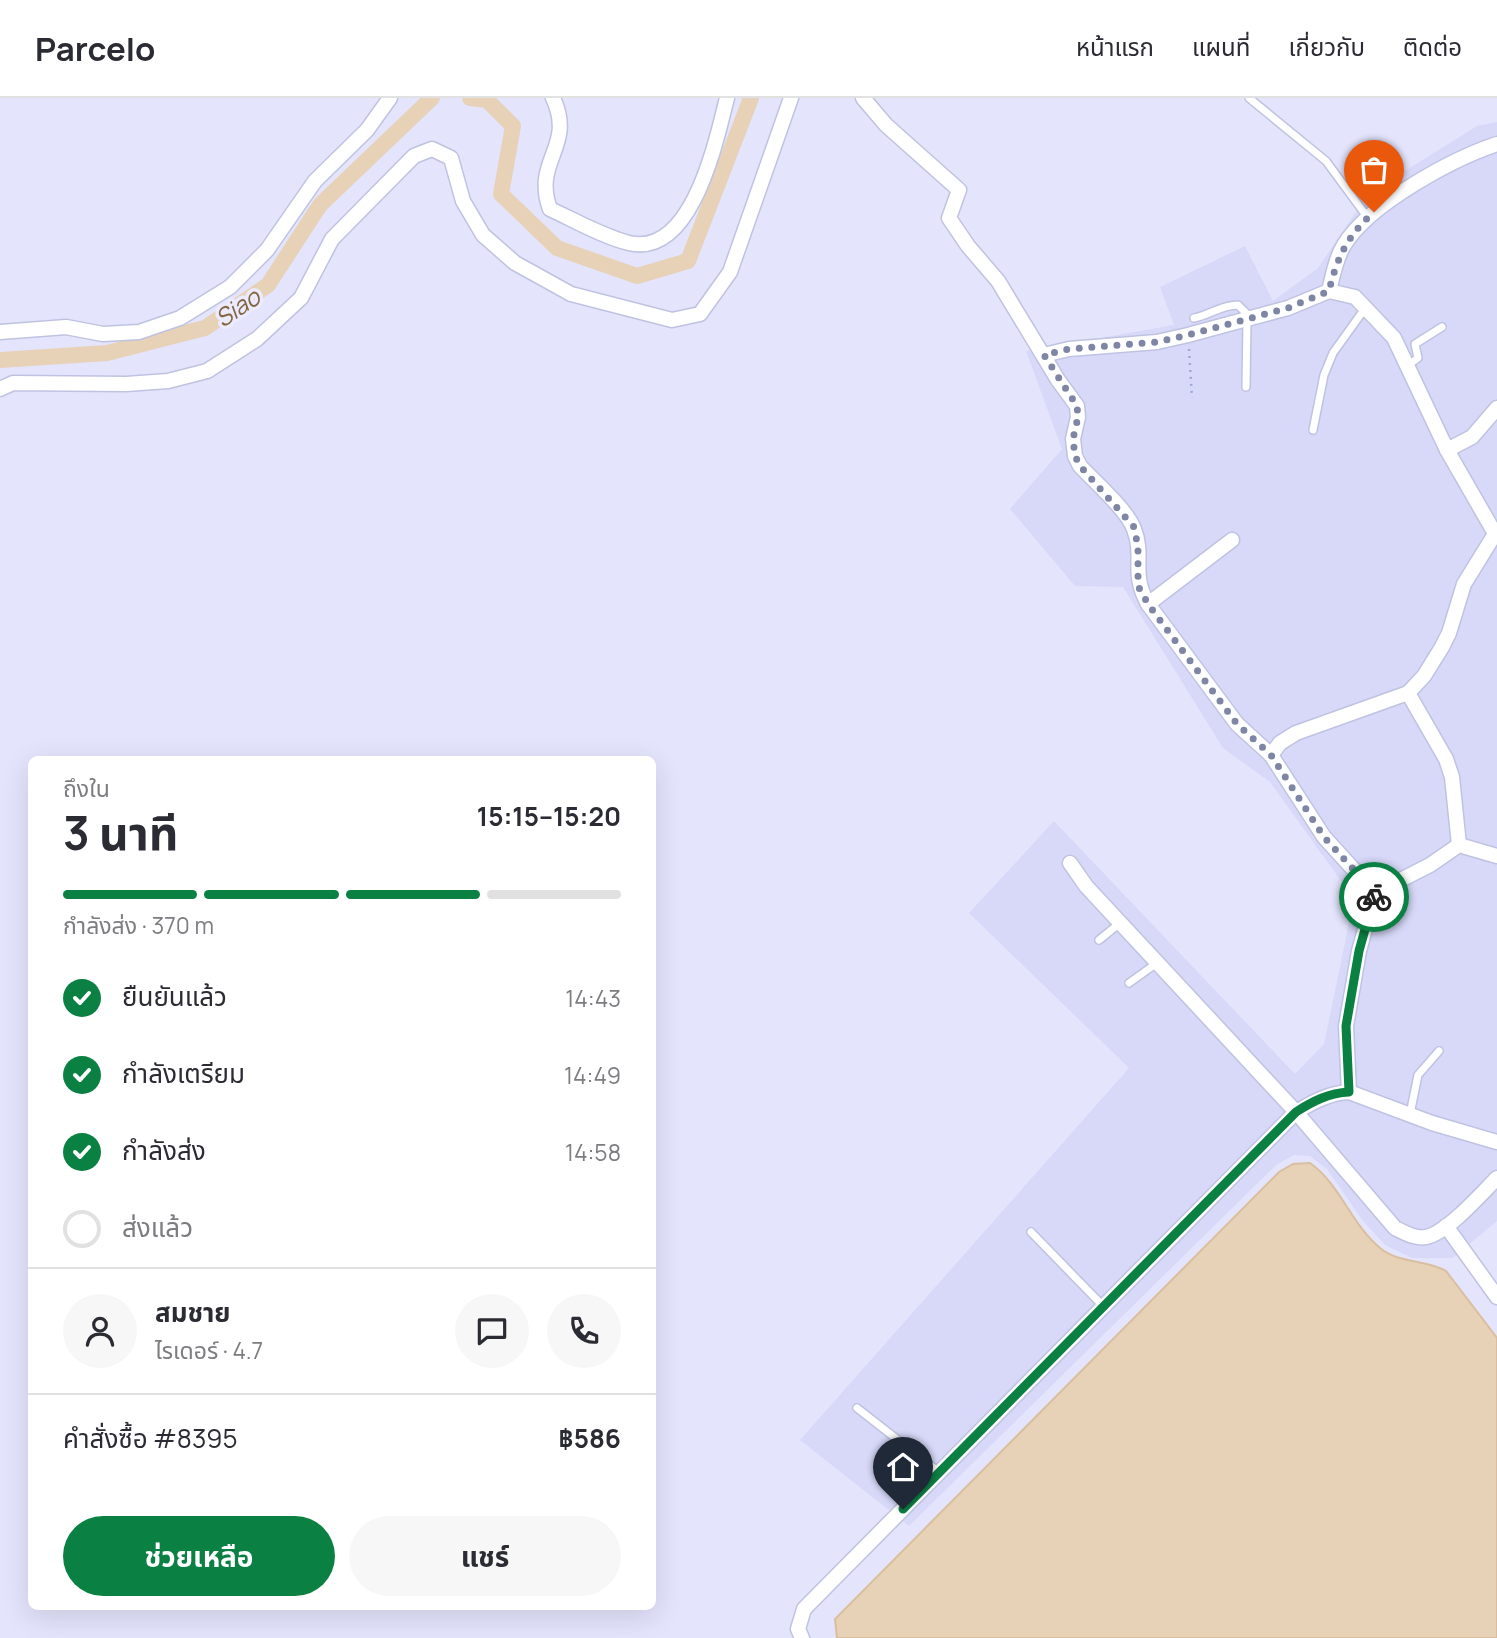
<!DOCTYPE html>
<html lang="th">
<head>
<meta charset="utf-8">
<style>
  :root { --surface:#fff; --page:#f7f7f7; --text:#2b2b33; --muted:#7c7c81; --line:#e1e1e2; --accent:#0b8043 }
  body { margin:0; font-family:Manrope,"Noto Sans Thai",sans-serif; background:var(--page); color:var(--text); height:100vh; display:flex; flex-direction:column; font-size:26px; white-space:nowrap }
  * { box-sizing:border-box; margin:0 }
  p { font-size:23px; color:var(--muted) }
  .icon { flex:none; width:38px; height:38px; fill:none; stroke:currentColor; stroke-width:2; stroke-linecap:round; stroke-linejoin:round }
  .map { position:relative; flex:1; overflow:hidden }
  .side { position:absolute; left:28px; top:658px; width:628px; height:854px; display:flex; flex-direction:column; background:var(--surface); border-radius:10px; box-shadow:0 7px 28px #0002 }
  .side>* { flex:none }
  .pin { position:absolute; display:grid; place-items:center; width:60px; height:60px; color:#fff; margin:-72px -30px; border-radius:50% 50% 50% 0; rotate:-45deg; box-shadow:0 0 7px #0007 }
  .pin .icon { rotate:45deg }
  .courier { position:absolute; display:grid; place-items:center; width:70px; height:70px; margin:-35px; border:5px solid #0b8043; border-radius:50%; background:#fff; color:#222; box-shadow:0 2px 9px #0007 }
  .head em { font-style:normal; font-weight:700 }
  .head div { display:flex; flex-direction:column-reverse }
  .head { display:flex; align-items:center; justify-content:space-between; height:119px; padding:0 35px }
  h1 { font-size:46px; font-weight:700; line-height:52px }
  .bar { display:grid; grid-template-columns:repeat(4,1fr); gap:10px 7px; align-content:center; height:84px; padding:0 35px }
  .bar i { height:9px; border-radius:5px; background:var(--line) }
  .bar .active { background:var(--accent) }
  .bar p { grid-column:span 4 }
  .line { display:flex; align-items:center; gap:18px; padding:0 35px; border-top:2px solid var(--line) }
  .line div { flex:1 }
  .round { display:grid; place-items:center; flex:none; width:74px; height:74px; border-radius:37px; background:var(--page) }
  ol { padding:0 35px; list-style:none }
  li { display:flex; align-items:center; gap:21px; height:77px }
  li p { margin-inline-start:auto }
  li .icon { padding:7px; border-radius:50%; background:var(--accent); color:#fff; stroke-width:4 }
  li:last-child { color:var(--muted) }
  li i { width:38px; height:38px; border:4px solid var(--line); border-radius:50% }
  .cta { display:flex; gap:14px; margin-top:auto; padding:14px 35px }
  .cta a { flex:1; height:80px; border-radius:42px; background:var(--accent); color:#fff; font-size:28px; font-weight:700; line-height:80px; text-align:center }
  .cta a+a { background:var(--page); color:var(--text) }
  header { display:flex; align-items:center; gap:42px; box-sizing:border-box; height:98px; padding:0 35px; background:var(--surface); border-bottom:2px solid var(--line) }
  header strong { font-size:33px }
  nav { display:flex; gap:38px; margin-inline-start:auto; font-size:24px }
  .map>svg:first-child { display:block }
  .residential { fill:#d8d9f9 }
  .water { fill:#e7d2b8; stroke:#d9bf9e; stroke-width:2 }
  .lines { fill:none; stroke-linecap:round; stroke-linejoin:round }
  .canal { stroke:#e7d2b8; stroke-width:16 }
  .lane-casing { stroke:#bfc3e1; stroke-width:10 }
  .street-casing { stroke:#bfc3e1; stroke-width:17 }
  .path { stroke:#9ea9d8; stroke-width:2.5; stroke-dasharray:2 5; stroke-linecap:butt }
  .lane { stroke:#fff; stroke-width:7 }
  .street { stroke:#fff; stroke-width:14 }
  .done { stroke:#7f86a5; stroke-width:7; stroke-dasharray:0 12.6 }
  .route { stroke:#0b8043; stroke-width:9 }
  .labels { text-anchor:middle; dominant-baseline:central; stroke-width:7; stroke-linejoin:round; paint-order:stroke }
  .water-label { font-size:24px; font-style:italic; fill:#83663f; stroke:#ebeaff }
</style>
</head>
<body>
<header>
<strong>Parcelo</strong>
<nav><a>หน้าแรก</a><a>แผนที่</a><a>เกี่ยวกับ</a><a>ติดต่อ</a></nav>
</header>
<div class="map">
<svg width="1497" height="1540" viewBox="0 0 1497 1540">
  <rect width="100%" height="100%" fill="#e4e4fd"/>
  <polygon class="residential" points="1497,24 1497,1123 1453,1160 1412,1160 1385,1147 1363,1123 1327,1071 1310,1058 1294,1057 1276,1067 909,1428 800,1342 1129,970 969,815 1054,723 1295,976 1324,946 1354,801 1270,684 1223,650 1123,489 1075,488 1010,411 1062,351 1026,253 1174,227 1160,189 1245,148 1273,203 1318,170 1368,96 1477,28"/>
  <path class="water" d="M1310 1065C1340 1086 1351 1126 1380 1150 1399 1166 1426 1161 1446 1173L1497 1240V1540H837L835 1521 1279 1074 1293 1066Z"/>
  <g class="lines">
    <g class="canal">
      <polyline points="470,0 487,2 513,28 501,96 557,150 637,178 688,163 751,0"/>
      <polyline points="0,262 107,255 205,230 268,187 320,107 432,0"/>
    </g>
    <g class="lane-casing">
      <g id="lane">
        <polyline points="1249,0 1326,63 1368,120"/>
        <path d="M1194 220C1210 217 1221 207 1238 207L1251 220"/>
        <polyline points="1407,268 1418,260 1415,246 1442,229"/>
        <polyline points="1246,289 1247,222"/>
        <polyline points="1313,332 1324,277 1333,255 1366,209"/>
        <polyline points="1099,842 1120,825"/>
        <polyline points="1129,885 1157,865"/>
        <polyline points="1410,1016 1418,977 1439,953"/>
        <polyline points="1031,1134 1103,1208"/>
        <polyline points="857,1310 939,1374"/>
      </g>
    </g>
    <g class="street-casing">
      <g id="street">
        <path d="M553 0C576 49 532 62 550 111 574 122 604 139 629 145 692 160 716 43 727 0"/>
        <path d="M863 0 886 27 959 92 949 120 968 148 998 183 1058 282 1077 308 1078 319 1073 341 1075 358 1080 368C1095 384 1127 412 1134 431 1145 460 1130 474 1148 506L1237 626 1271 657 1324 739 1375 795"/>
        <path d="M1329 193C1333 177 1336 160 1344 147 1369 106 1452 61 1497 46"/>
        <polyline points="0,234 66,229 103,236 139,234 180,220 230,189 267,152 315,83 367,32 390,0"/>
        <polyline points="1044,257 1069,251 1157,244 1188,237 1288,210 1329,193 1355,199 1394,240 1447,352 1497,439"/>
        <polyline points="0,291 13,285 126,286 168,283 207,273 257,241 301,200 332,141 414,58 432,51 451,60 463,103 483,137 515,165 571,196 672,222 700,216 730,174 791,0"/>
        <polyline points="1447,352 1472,339 1497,310"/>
        <polyline points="1148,506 1232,442"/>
        <polyline points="1408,595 1446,661 1452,679 1459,747"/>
        <polyline points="1271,657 1280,645 1296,635 1408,595 1424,578 1442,549 1449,535 1464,486 1495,436"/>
        <path d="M1070 765 1086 788 1296 1014 1395 1130C1405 1135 1415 1141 1426 1139 1447 1135 1481 1096 1497 1080"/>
        <polyline points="1349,994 1346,928 1359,853 1375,795 1430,767 1459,747 1497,758"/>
        <polyline points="1446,1128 1497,1199"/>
        <path d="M802 1540 798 1531 804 1511 1296 1014C1313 1004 1329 995 1349 994L1432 1025 1497 1044"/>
      </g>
    </g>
    <polyline class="path" points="1189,251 1192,300"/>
    <use href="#lane" class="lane"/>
    <use href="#street" class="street"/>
  </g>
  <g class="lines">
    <path class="done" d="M1374 799 1375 795 1324 739 1271 657 1237 626 1148 506 1138 488V449L1134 429 1080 368 1075 358 1073 341 1078 319 1077 308 1044 257 1069 251 1157 244 1188 237 1288 210 1329 193C1337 159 1348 137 1374 114"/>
    <path class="route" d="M903 1411 1296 1014C1313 1003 1329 995 1349 994L1346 928 1359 853 1374 799"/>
  </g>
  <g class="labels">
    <g class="water-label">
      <text transform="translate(237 209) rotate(-34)">Siao</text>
    </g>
  </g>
</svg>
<div class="pin" style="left:1374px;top:114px;background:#ea580c"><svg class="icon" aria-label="bag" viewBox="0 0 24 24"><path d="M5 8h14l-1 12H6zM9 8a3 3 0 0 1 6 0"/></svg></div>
<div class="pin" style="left:903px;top:1411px;background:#1f2937"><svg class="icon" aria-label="home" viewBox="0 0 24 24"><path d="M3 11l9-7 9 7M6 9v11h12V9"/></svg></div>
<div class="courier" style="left:1374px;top:799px"><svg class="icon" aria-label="bike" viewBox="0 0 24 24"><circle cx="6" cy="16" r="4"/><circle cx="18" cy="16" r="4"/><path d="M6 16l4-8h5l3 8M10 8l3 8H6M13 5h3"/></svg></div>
<section class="side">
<div class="head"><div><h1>3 นาที</h1><p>ถึงใน</p></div><em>15:15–15:20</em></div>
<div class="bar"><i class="active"></i><i class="active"></i><i class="active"></i><i></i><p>กำลังส่ง · 370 m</p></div>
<ol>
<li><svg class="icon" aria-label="check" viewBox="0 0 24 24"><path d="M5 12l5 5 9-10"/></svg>ยืนยันแล้ว<p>14:43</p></li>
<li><svg class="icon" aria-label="check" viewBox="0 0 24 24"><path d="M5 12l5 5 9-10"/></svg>กำลังเตรียม<p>14:49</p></li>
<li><svg class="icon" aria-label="check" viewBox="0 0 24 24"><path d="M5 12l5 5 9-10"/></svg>กำลังส่ง<p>14:58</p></li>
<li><i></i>ส่งแล้ว</li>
</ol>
<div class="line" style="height:126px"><a class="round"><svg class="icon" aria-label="person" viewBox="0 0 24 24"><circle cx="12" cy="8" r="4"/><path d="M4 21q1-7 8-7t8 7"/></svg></a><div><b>สมชาย</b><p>ไรเดอร์ · 4.7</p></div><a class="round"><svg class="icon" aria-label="chat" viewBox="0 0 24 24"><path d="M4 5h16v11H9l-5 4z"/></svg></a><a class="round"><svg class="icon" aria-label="phone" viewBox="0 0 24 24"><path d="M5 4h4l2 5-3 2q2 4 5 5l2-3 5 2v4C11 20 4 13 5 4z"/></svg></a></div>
<div class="line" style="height:91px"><div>คำสั่งซื้อ #8395</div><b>฿586</b></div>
<div class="cta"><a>ช่วยเหลือ</a><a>แชร์</a></div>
</section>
</div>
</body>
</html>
